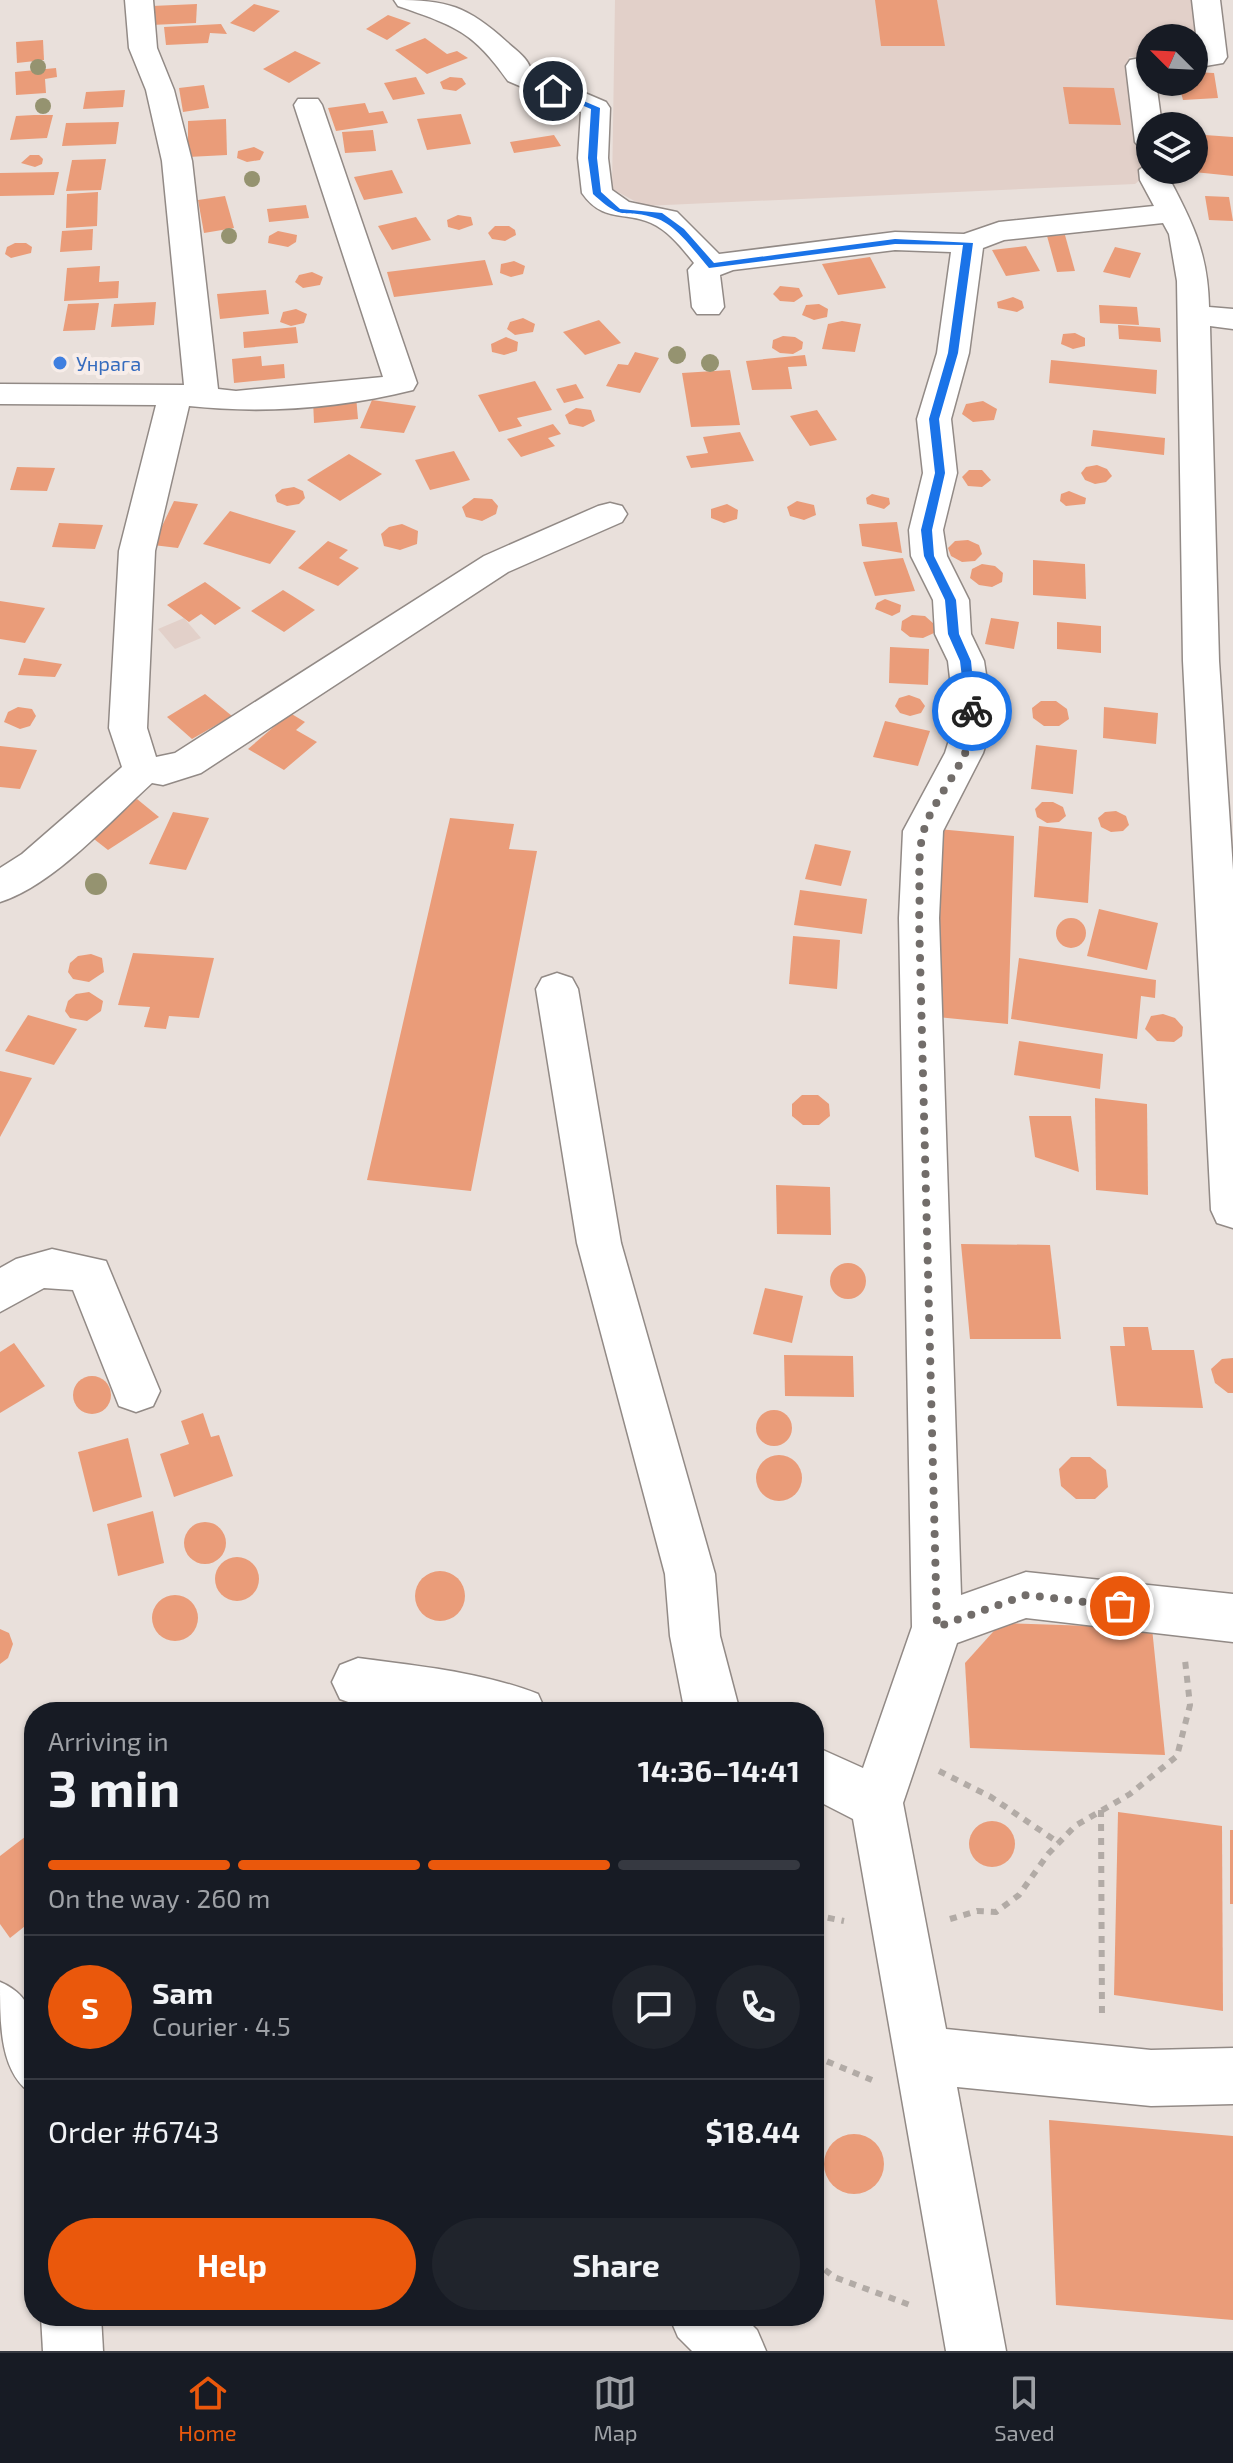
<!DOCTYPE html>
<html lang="en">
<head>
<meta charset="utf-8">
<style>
  :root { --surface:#171b24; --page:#20242c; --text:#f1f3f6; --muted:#9ea1a6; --line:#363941; --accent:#ea580c }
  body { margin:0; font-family:"Exo 2",sans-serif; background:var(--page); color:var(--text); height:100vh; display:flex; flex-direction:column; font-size:30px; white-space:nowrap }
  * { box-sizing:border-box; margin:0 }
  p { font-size:26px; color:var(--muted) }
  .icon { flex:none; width:44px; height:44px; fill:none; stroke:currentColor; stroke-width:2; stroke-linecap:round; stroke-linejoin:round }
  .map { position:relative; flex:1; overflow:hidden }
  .sheet { position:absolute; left:24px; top:1702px; width:800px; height:624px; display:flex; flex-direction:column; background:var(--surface); border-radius:32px; box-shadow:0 2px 6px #0004 }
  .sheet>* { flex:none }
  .needle { width:52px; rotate:294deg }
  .controls { position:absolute; left:1136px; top:24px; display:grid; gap:16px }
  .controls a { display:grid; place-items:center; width:72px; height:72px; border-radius:50%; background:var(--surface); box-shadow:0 2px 6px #0004; font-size:40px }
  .pin { position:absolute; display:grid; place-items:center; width:68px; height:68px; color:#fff; margin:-34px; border:4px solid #fff; border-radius:50%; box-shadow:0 2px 8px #0007 }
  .courier { position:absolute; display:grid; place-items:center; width:80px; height:80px; margin:-40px; border:6px solid #1a73e8; border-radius:50%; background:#fff; color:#222; box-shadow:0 2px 10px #0007 }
  .head em { font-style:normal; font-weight:700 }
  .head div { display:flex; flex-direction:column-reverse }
  .head { display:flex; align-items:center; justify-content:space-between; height:136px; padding:0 24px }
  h1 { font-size:52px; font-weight:700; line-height:60px }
  .bar { display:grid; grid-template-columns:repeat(4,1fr); gap:12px 8px; align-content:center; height:96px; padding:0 24px }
  .bar i { height:10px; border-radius:6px; background:var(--line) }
  .bar .on { background:var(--accent) }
  .bar p { grid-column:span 4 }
  .line { display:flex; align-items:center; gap:20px; padding:0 24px; border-top:2px solid var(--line) }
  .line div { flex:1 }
  .round { display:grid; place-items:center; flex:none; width:84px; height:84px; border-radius:42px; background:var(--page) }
  .cta { display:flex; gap:16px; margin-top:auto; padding:16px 24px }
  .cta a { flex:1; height:92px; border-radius:48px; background:var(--accent); color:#fff; font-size:32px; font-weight:700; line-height:92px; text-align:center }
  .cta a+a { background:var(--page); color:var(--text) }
  .tabs { display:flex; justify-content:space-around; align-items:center; height:112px; border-top:2px solid var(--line); background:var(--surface); font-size:22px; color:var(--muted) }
  .tabs a { display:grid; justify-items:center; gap:4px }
  .tabs .on { color:var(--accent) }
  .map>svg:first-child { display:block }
  .built { fill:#e2d0c9 }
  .building { fill:#ea9c79 }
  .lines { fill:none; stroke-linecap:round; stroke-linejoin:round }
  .minor-casing { stroke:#928a86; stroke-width:3 }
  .path { stroke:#b2aba6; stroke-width:6; stroke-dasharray:7 7; stroke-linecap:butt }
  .minor { fill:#fff; fill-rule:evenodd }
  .tree { fill:#959370 }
  .route { fill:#1a73e8 }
  .done { stroke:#726d6a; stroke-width:8; stroke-dasharray:0 14.4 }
  .shop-dot { fill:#3f7fe0; stroke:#f7ede9; stroke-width:3 }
  .labels { text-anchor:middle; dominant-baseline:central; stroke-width:8; stroke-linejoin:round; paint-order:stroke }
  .far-shop-label { font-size:20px; fill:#366cbe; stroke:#f7ede9; text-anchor:start }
</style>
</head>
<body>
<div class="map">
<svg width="1233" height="2351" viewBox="0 0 1233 2351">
  <rect width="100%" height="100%" fill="#e9e0db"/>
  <g class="built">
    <polygon points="615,0 1193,0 1206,55 1194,55 1194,38 1150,38 1150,57 1129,57 1146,175 1135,184 644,206 612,189"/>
    <polygon points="184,618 201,638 175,649 158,629"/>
  </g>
  <g class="building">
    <polygon points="875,0 937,0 945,46 881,46"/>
    <polygon points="197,4 196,23 151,25 152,6"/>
    <polygon points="254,4 280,11 254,32 230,23"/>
    <polygon points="388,15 411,23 387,40 366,29"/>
    <polygon points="221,24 227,34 210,33 208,43 166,45 164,27"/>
    <polygon points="425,38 447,54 457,51 468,58 427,74 395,50"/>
    <polygon points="43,40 44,60 17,63 16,42"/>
    <polygon points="295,51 321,63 289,83 263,69"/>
    <polygon points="56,68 57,77 45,79 46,93 16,95 15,72"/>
    <polygon points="1194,72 1214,73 1218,98 1183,100 1178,82 1194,82"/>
    <polygon points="416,77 425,94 393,100 384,83"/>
    <polygon points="450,77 462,78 466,84 456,91 443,89 440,82"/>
    <polygon points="204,85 209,108 183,112 179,88"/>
    <polygon points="1063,87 1114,88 1121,125 1069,124"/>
    <polygon points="125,90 123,107 83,109 86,92"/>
    <polygon points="365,103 369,113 383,111 388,123 336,131 328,108"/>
    <polygon points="461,114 471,144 427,150 417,119"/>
    <polygon points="34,115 53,115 47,138 10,140 16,116"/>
    <polygon points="226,119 227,155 188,157 188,121"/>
    <polygon points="119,122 116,144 62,146 66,123"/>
    <polygon points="373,130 376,151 345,153 342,132"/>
    <polygon points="554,135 561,146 514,153 510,142"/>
    <polygon points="1205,135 1233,137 1233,176 1194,172 1194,146 1205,147"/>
    <polygon points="254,147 264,152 260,160 247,162 237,158 238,151"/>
    <polygon points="30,155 39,155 43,159 42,164 35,167 21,163"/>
    <polygon points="106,159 101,190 66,191 72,160"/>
    <polygon points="392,170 403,193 364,200 354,177"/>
    <polygon points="59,172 54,195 0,196 0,173"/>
    <polygon points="98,192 97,226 66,228 67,194"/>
    <polygon points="225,196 234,228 204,233 198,200"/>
    <polygon points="1205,196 1229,197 1233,221 1209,220"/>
    <polygon points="306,205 309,218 269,222 267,209"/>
    <polygon points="458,215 471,217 473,225 459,230 448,227 447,220"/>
    <polygon points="416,217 431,240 392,250 378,226"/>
    <polygon points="495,226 509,226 515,230 516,235 505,241 492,239 488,233"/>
    <polygon points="93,229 92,250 60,252 62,231"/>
    <polygon points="278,231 297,235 296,242 288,247 268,243 269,236"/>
    <polygon points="1065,235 1075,271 1057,272 1047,236"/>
    <polygon points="15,243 26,243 32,247 31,253 11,258 5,254 7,247"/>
    <polygon points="1026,246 1040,271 1006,276 992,250"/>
    <polygon points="1115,247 1141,253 1130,278 1103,272"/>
    <polygon points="870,257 886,288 838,295 822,264"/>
    <polygon points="485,260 493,285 394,297 387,272"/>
    <polygon points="514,261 525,266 523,274 511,277 500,273 501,264"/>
    <polygon points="100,266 99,282 119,281 118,298 64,301 67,268"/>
    <polygon points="312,272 323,277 320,285 303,288 295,282 299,275"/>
    <polygon points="780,286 799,288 803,296 794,302 780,301 773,294"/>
    <polygon points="266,290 269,314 220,319 217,294"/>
    <polygon points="1013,297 1022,301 1024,308 1017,312 998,308 997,302"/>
    <polygon points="156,302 154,325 111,327 114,304"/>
    <polygon points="99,303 95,330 63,331 68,304"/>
    <polygon points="819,304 828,309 827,317 814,320 802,315 806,305"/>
    <polygon points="1099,305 1137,307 1139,325 1100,323"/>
    <polygon points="296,309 307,314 304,323 291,326 280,322 283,312"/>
    <polygon points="523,318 535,324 533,332 515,335 507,329 510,322"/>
    <polygon points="599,320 621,343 585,355 563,332"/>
    <polygon points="842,321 861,324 855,352 822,349 828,324"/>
    <polygon points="1118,325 1160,328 1161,342 1119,339"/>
    <polygon points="296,327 298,343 244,348 243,332"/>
    <polygon points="1075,333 1085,338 1085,346 1073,349 1061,344 1063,334"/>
    <polygon points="783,336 795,337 803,342 802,349 793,354 780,353 772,348 773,340"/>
    <polygon points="506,337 518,342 517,351 504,355 492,352 491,344"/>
    <polygon points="635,352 659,358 640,393 606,386 618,364 628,365"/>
    <polygon points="805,355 807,366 788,367 792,389 752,390 746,361"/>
    <polygon points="261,356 262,366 284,364 285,378 234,383 232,359"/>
    <polygon points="1051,360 1157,370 1156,394 1049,383"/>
    <polygon points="730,370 740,425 691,427 682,373"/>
    <polygon points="535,381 552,410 517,418 522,426 499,432 478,395"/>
    <polygon points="576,384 584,398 564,403 556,389"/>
    <polygon points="356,396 358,419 314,423 313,400"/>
    <polygon points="372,400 416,406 404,433 360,428"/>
    <polygon points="983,401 997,409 994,420 973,422 962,414 966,404"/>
    <polygon points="576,408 591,410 595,421 583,427 569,424 565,415"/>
    <polygon points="817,410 837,440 810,446 790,416"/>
    <polygon points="553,424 561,434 548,438 555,446 521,457 507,439"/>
    <polygon points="1093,430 1165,438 1164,455 1091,446"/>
    <polygon points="740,432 754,461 691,468 686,456 708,453 703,437"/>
    <polygon points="454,451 470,480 430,490 415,460"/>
    <polygon points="349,454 382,474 340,501 307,480"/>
    <polygon points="1097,465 1107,469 1112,476 1106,482 1095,484 1085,480 1081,473 1086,467"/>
    <polygon points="17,467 55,468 47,491 10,490"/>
    <polygon points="969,470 982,470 991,480 982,487 968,486 962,477"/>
    <polygon points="294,487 303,491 305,498 299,504 287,506 277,502 275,495 282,489"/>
    <polygon points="1069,491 1086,498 1085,504 1066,506 1060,501 1061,494"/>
    <polygon points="872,494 889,498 890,504 884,509 867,504 866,498"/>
    <polygon points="474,498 492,499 498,506 496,514 482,521 466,517 462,507"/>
    <polygon points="174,501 198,504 178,548 153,545"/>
    <polygon points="797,501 814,505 816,515 804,520 790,516 787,507"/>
    <polygon points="727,504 738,510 737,519 724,523 711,518 711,509"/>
    <polygon points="230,511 296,531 270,564 203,544"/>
    <polygon points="897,522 902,553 862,546 859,524"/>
    <polygon points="59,523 103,525 95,549 52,547"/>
    <polygon points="402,524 418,531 417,544 400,550 384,546 381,534 389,527"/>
    <polygon points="968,540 979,545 982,554 975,561 962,562 951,556 948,548 955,541"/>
    <polygon points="328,541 348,550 339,558 359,568 338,586 298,568"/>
    <polygon points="903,558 915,591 875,596 863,562"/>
    <polygon points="1033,560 1085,564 1086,599 1033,595"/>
    <polygon points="982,564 995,566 1003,573 1002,582 992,587 979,585 970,578 972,569"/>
    <polygon points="205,582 241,608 215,625 201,614 189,622 167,605"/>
    <polygon points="283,590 315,610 284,632 251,611"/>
    <polygon points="885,599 901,605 900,612 892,616 875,609 877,603"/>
    <polygon points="0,601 45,608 25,643 0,639"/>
    <polygon points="912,615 925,616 934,624 934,633 923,638 910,637 901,630 902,621"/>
    <polygon points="991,618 1019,622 1014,649 985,644"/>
    <polygon points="1057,622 1101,626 1101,653 1057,649"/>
    <polygon points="890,647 929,649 928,685 889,683"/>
    <polygon points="24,658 62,664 55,677 18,675"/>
    <polygon points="205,694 232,716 192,739 167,717"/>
    <polygon points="909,695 920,699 925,706 921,713 910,716 900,713 895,706 899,698"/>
    <polygon points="1041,701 1056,701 1067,709 1069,719 1059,726 1044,726 1033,718 1032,708"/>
    <polygon points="18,707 32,709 36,716 30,726 20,729 4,722 8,712"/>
    <polygon points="1104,707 1158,713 1156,744 1103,738"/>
    <polygon points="290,713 305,722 296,730 317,742 284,770 248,749"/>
    <polygon points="885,721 930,731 918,766 873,757"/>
    <polygon points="1036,745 1077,750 1073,794 1031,789"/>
    <polygon points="0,746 37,750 20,789 0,787"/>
    <polygon points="137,799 159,817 108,850 85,832"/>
    <polygon points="1042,802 1053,802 1063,807 1066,816 1059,822 1047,823 1037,817 1035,809"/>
    <polygon points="1116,811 1126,816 1129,825 1123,831 1111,832 1101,827 1098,818 1105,812"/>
    <polygon points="173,812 209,818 186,870 149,864"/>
    <polygon points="450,818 514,824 509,849 537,851 471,1191 367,1180"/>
    <polygon points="1039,826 1092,832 1088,903 1034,897"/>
    <polygon points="938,829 1014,836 1008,1024 927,1016"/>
    <polygon points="815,844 851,851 841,886 805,879"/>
    <polygon points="800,890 867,899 862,934 794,925"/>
    <polygon points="1099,909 1158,923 1147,970 1087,956"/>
    <circle cx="1071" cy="933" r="15"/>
    <polygon points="793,936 840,940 837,989 789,984"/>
    <polygon points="133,953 214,958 199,1018 169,1016 166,1029 144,1027 150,1007 118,1005"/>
    <polygon points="91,954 102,958 104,972 89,982 73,979 68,972 70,963 78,956"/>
    <polygon points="1019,958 1156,980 1155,998 1141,996 1137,1039 1011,1019"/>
    <polygon points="89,992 103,1001 101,1011 87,1021 70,1018 65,1011 68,1001 76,994"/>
    <polygon points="1163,1014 1175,1018 1183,1027 1182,1036 1174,1042 1157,1041 1145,1029 1151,1016"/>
    <polygon points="28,1015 77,1029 54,1065 5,1051"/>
    <polygon points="1019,1041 1103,1054 1100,1089 1014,1075"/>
    <polygon points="0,1071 32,1078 0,1137"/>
    <polygon points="802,1095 818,1095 829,1104 830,1116 819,1125 803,1125 792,1116 792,1104"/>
    <polygon points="1095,1098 1147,1104 1148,1195 1096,1190"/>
    <polygon points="1029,1116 1071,1116 1079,1172 1035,1157"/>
    <polygon points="776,1185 830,1187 831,1235 777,1234"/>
    <polygon points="961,1244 1050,1245 1061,1339 970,1339"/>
    <circle cx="848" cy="1281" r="18"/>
    <polygon points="765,1288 803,1296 792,1343 753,1334"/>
    <polygon points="1123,1327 1148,1327 1152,1350 1194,1350 1203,1408 1117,1406 1110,1346 1125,1346"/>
    <polygon points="14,1343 45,1386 0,1413 0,1352"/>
    <polygon points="784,1355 853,1356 854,1397 785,1396"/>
    <polygon points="1233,1358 1233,1393 1228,1393 1215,1383 1211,1369 1222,1359"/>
    <circle cx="92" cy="1395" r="19"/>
    <circle cx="774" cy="1428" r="18"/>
    <polygon points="203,1413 211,1437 219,1435 233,1476 174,1497 160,1454 189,1444 181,1421"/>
    <polygon points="128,1438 142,1497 93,1512 78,1452"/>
    <circle cx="779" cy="1478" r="23"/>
    <polygon points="1071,1457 1090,1457 1106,1470 1108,1487 1095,1499 1076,1499 1061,1486 1059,1469"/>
    <polygon points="153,1511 164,1563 118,1576 107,1524"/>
    <circle cx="205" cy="1543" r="21"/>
    <circle cx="237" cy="1579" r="22"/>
    <circle cx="440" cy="1596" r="25"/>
    <circle cx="175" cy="1618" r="23"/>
    <polygon points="1001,1623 1152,1628 1165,1755 970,1748 965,1663"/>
    <polygon points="0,1629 9,1633 13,1644 8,1658 0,1664"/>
    <polygon points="1118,1812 1222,1826 1223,2011 1114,1995"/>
    <circle cx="992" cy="1844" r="23"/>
    <polygon points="34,1830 34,1919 10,1938 0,1924 0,1856"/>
    <rect x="1230" y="1830" width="3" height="74"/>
    <polygon points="1049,2120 1233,2136 1233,2320 1056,2305"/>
    <circle cx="854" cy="2164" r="30"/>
  </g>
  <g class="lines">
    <g class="minor-casing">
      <g id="minor">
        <path d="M125 0H153L157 48 174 90 192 161 218 389 236 391 383 377 294 105 298 99H318L322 105 417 383 413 390C341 408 263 414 189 406L155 551 147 728 156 757 175 753 484 556 598 506 610 503 622 506 627 514 622 522 508 572 201 773 163 785 152 783C110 821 54 885 0 902V868L22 854 122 767 109 728 119 551 156 405 0 404V384L184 385 162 161 146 90 129 48Z"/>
        <path d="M394 0C448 0 467 6 507 42 517 51 528 58 531 70L606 102 610 108 608 158 612 190 629 202 677 212 719 254 895 232 964 234 999 222 1154 206 1140 180 1139 170 1150 162V170H1169L1170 180C1194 225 1208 255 1209 307L1233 309V329L1210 326 1219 661 1233 870V1228L1217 1223 1211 1210 1183 661 1177 281 1169 234 1163 223 1004 240 983 248 969 353 951 419 957 473 943 530 947 556 969 600 971 634 984 661 993 721 983 753 943 831 939 918 961 1595 1026 1572 1233 1594V1642L1026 1618 957 1643 903 1803 946 2029 1151 2050 1233 2048V2104L1151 2106 957 2087 1006 2351H946L853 1819 814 1799V1746L863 1768 912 1627 899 918 903 831 945 753 955 721 948 661 935 634 933 600 911 556 909 530 923 473 917 419 937 353 951 252 895 250 733 270 720 275 724 307 719 314H697L692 307 688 270 694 263C682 248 669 231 651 223 624 211 603 223 582 193L578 158 581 112 508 81C473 31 455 26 398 6Z"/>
        <polygon points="1192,0 1220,0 1227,57 1223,63 1194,68 1194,52 1198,51"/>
        <polygon points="1150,56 1150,82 1156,82 1162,126 1150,126 1150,151 1140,148 1135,142 1126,66 1130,60"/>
        <polygon points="557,973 572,978 578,989 621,1243 715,1574 720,1636 740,1712 686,1712 684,1708 670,1636 665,1574 577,1243 536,989 542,978"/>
        <polygon points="52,1249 106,1261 160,1391 153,1406 136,1412 119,1406 73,1290 44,1288 0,1312 0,1268 16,1259"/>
        <path d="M358 1658C418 1666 482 1672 538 1694L546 1712C482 1712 399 1723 340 1699L332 1682 340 1665Z"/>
        <path d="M0 1982C48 2002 34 2051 34 2095 0 2075 0 2026 0 1982Z"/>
        <polygon points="41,2316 101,2316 103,2351 43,2351"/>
        <polygon points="669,2316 743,2316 757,2330 766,2351 692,2351 678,2337"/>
      </g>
    </g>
    <g class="path">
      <polyline points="939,1771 991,1797 1059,1843"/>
      <polyline points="1101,1810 1102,2019"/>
      <polyline points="814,1915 844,1921"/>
      <polyline points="950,1919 977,1911 996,1912 1019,1895 1048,1854 1075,1826 1130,1794 1177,1756 1190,1705 1185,1660"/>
      <polyline points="814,2056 872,2080"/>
      <polyline points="814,2261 834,2277 910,2305"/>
    </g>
    <use href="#minor" class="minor"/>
  </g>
  <g class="tree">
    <circle cx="38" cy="67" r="8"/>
    <circle cx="43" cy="106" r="8"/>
    <circle cx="252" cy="179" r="8"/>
    <circle cx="229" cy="236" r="8"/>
    <circle cx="677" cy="355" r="9"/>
    <circle cx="710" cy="363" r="9"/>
    <circle cx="96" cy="884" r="11"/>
  </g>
  <path class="route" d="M553 88 600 108 597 158 601 192 620 209 662 213 684 229 714 263 895 239 973 243 958 353 939 419 945 473 932 530 934 556 956 600 959 634 971 661 976 713 966 711 960 661 948 634 945 600 924 556 921 530 935 473 929 419 948 353 963 245 895 244 709 268C695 252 676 224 655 218 621 207 626 224 593 194L588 158 591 109 550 92Z"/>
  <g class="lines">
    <path class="done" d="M972 711C980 753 935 792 924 830 916 856 921 891 919 918L937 1627 1026 1595 1120 1606"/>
  </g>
  <circle class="shop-dot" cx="60" cy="363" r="8"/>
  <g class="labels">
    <g class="far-shop-label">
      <text x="76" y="363">Унрага</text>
    </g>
  </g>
</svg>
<div class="controls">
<a><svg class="needle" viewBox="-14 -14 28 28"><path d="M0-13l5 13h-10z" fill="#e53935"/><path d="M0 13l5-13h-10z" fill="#9ea1a6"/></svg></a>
<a><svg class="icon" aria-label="layers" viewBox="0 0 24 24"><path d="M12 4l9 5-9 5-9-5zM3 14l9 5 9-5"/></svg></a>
</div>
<div class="pin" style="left:1120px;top:1606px;background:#ea580c"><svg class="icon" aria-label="bag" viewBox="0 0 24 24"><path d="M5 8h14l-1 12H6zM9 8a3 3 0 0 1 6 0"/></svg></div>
<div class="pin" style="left:553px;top:91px;background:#1f2937"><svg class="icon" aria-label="home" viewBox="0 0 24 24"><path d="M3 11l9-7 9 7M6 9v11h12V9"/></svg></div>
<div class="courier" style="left:972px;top:711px"><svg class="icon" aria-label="bike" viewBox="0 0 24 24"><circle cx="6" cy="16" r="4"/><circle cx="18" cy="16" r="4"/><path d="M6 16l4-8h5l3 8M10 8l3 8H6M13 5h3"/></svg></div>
<section class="sheet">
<div class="head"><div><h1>3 min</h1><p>Arriving in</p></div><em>14:36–14:41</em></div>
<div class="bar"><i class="on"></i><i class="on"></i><i class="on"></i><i></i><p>On the way · 260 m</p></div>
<div class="line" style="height:144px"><b class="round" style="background:var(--accent);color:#fff">S</b><div><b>Sam</b><p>Courier · 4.5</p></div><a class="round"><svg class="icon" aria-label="chat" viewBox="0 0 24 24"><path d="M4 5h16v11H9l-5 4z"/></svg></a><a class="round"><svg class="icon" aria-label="phone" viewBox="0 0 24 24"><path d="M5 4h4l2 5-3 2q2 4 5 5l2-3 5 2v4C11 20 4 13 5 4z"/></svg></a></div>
<div class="line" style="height:104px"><div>Order #6743</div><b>$18.44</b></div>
<div class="cta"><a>Help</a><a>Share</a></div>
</section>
</div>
<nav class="tabs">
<a class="on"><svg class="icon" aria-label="home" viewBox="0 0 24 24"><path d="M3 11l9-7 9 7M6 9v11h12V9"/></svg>Home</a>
<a><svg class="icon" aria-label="map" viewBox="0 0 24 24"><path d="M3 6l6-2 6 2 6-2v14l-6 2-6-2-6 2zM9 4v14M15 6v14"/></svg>Map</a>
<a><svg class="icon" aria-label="saved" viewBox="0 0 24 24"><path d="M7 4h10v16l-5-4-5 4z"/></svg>Saved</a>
</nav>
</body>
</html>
